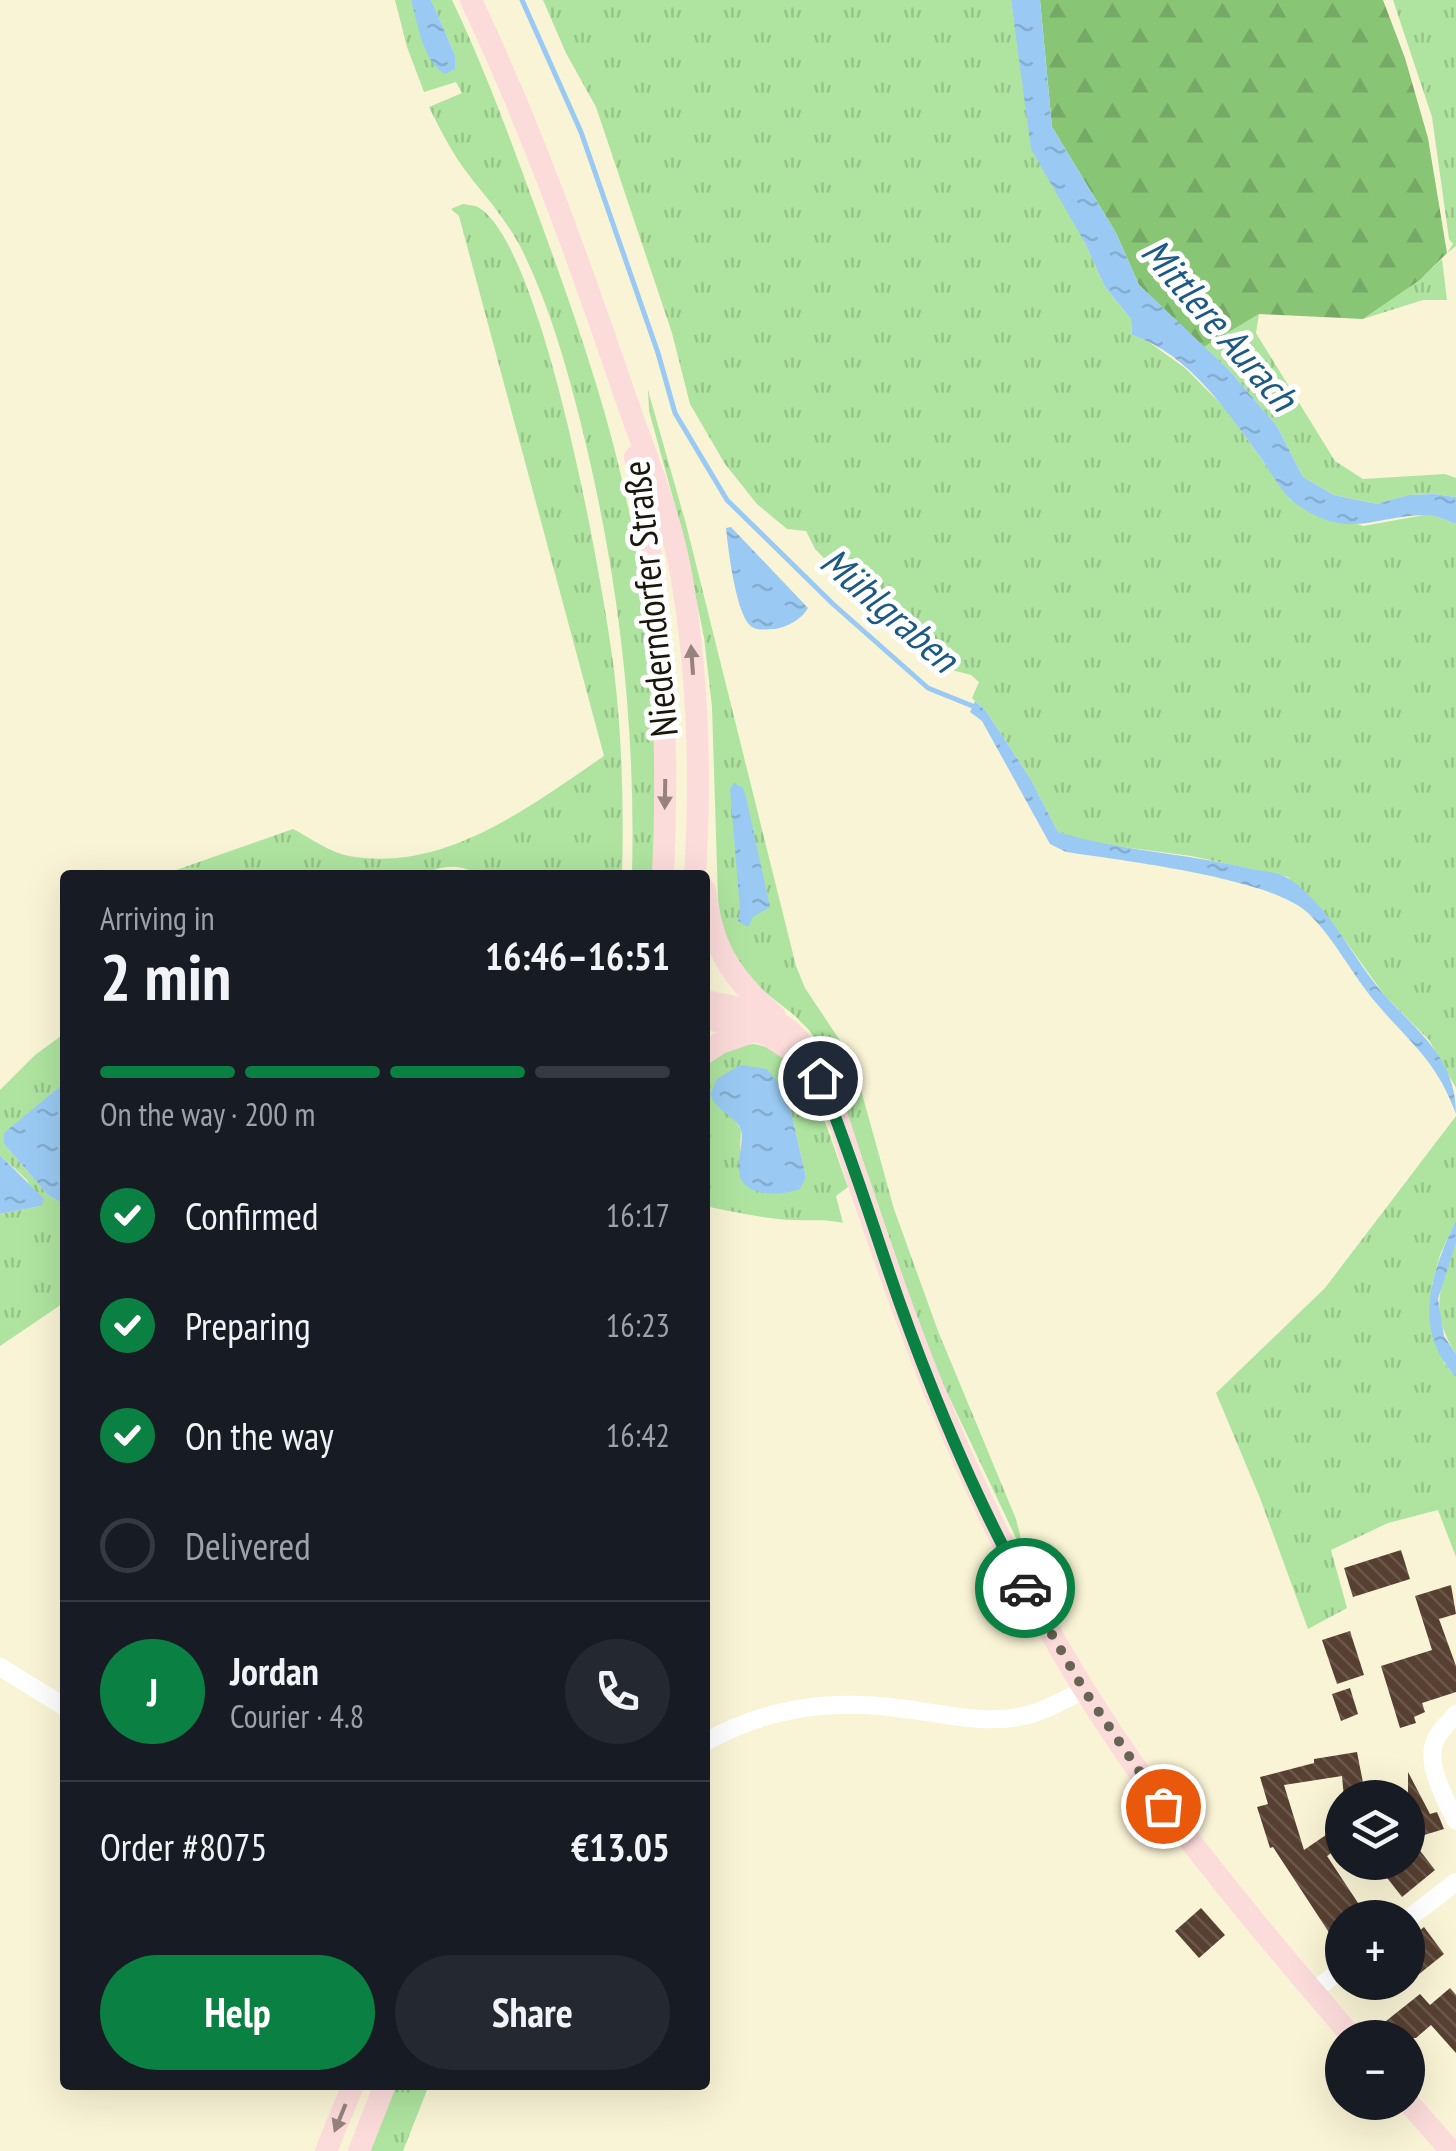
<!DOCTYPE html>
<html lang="en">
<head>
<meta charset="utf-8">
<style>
  :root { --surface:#171b24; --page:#242831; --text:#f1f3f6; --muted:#9ea1a6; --line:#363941; --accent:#0b8043 }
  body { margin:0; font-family:"PT Sans Narrow",sans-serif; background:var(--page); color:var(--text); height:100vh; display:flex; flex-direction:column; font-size:38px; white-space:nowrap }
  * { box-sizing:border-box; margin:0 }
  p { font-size:32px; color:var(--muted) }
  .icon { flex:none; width:55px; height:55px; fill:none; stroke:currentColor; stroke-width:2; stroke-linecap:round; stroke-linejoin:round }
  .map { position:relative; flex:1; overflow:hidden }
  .sheet { position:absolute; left:60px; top:870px; width:650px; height:1220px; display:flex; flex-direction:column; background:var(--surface); border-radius:10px; box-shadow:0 10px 40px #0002 }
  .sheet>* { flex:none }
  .buttons { position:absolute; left:1325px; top:1780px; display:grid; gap:20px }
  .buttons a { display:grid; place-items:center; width:100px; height:100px; border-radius:50%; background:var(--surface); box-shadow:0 10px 40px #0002; font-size:50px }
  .pin { position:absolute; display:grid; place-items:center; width:85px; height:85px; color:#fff; margin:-42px; border:5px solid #fff; border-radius:50%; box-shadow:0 2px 10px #0007 }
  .courier { position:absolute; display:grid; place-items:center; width:100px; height:100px; margin:-50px; border:8px solid #0b8043; border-radius:50%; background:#fff; color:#222; box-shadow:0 2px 12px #0007 }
  .overview em { font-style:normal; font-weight:600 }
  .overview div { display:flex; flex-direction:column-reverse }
  .overview { display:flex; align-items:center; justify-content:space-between; height:170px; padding:0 40px }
  h1 { font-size:65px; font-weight:600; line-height:75px }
  .bar { display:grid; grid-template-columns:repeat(4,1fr); gap:15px 10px; align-content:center; height:120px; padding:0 40px }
  .bar i { height:12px; border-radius:8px; background:var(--line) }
  .bar .current { background:var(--accent) }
  .bar p { grid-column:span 4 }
  .line { display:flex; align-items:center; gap:25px; padding:0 40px; border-top:2px solid var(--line) }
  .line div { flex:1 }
  .round { display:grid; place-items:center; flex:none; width:105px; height:105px; border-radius:52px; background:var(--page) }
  ol { padding:0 40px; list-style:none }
  li { display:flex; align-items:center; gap:30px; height:110px }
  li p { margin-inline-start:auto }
  li .icon { padding:10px; border-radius:50%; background:var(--accent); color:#fff; stroke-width:4 }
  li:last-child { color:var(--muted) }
  li i { width:55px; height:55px; border:5px solid var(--line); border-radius:50% }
  .primary-button { display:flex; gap:20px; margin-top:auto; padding:20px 40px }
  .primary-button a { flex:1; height:115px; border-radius:60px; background:var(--accent); color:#fff; font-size:40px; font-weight:600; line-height:115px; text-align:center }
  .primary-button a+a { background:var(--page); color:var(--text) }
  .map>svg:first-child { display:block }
  .grass { fill:url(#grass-tufts); fill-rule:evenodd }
  .forest { fill:url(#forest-firs) }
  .water { fill:url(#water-ripples) }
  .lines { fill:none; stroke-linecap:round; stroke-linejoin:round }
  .stream { stroke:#9acaf3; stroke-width:5 }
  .building { fill:url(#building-back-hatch) }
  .street { stroke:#fff; stroke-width:18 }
  .secondary { stroke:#fcdcdb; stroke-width:22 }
  .oneway { fill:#96837e }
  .done { stroke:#686453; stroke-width:10; stroke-dasharray:0 18 }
  .route { stroke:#0b8043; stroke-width:12 }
  .labels { text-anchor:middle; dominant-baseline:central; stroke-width:10; stroke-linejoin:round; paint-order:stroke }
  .street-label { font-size:38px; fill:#19170c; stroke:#fff }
  .water-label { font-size:40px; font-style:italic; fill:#1c5985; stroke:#fff }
</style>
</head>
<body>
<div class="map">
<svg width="1456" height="2151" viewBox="0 0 1456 2151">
  <defs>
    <pattern id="grass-tufts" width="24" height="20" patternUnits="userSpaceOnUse" patternTransform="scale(2.5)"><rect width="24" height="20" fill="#aee49f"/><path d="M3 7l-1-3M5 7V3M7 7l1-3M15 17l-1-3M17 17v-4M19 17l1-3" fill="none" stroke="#95c388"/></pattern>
    <pattern id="forest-firs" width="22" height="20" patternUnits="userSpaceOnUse" patternTransform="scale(2.5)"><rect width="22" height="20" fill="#88c676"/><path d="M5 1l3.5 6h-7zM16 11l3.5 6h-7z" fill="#75a965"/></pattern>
    <pattern id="water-ripples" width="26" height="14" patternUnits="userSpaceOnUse" patternTransform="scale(2.5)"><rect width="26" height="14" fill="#9acaf3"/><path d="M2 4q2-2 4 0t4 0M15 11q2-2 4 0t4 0" fill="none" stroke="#84adcf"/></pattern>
    <pattern id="building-back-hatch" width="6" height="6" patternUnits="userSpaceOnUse" patternTransform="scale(2.5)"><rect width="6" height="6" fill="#574031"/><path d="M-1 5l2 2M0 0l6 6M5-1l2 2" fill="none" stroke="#6b584c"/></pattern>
  </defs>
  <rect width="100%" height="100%" fill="#faf4d6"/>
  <g class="grass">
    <path d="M395 0H411L426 50 455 55 431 0H452C485 69 511 141 537 212 573 310 608 409 629 511 653 631 658 753 653 875H632C636 723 618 572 581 424 566 364 548 301 520 246 504 216 482 193 462 166 449 147 439 127 429 107L462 93 456 82 424 92 407 47Z"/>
    <polygon points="543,0 1011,0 1014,22 1085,243 1105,287 1131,319 1132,335 1146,340 1185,368 1224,407 1291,500 1363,526 1430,514 1456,524 1456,1088 1429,1040 1385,996 1344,939 1288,877 1191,856 1093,843 1058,832 1030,778 986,711 972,698 979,682 971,675 929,664 815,549 806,531 787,529 757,504 725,464 690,404 672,333 596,107 566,53"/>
    <polygon points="1393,0 1456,0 1456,246 1447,253 1453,244 1449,239 1432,117"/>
    <path d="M463 204C468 205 473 205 478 207 544 245 604 588 614 670 622 737 624 807 622 875H480C456 862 444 866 419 875H162L293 829C310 838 331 853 349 856 445 873 530 806 604 756L459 216 451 209Z"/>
    <polygon points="1442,259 1447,300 1423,300 1363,319 1420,280"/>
    <polygon points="1259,314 1256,333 1335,461 1363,479 1445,474 1456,478 1456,497 1434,494 1408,495 1377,504 1334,495 1303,477 1277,426 1230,371 1204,347"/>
    <polygon points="648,390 686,524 796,966 805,988 841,1042 856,1072 894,1209 938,1331 1016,1519 1026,1559 931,1359 828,1059 809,1030 794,1015 753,983 723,935 718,899 712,707 704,637 681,527 649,411"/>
    <polygon points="65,1033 65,1082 5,1133 4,1144 48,1195 65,1205 65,1302 0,1346 0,1214 41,1206 27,1180 0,1155 0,1090 35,1055"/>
    <path d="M754 1044C768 1046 785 1055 796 1065 816 1086 837 1158 848 1187L836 1196 843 1223C825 1219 811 1221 794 1220 764 1219 734 1212 705 1206V1193L709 1192 705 1062 740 1045ZM787 1094 806 1177 739 1174 741 1130 734 1119Z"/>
    <polygon points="1456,1116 1456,1220 1440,1255 1432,1284 1444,1363 1456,1377 1456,1557 1438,1510 1388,1523 1331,1550 1347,1608 1308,1629 1260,1498 1216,1393 1325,1288"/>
    <path d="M1456 1243V1354C1429 1313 1439 1286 1456 1243Z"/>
    <polygon points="394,2085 429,2085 403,2151 370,2151"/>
  </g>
  <polygon class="forest" points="1040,0 1383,0 1405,58 1428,138 1447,253 1420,280 1363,319 1259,314 1204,347 1139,285 1116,233 1052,127"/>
  <g class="water">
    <path d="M411 0H431L455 55V69L445 74C422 60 418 24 411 0Z"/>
    <path d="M1011 0H1040L1052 127 1116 233 1139 285 1230 371 1277 426 1303 477 1334 495 1377 504 1408 495 1434 494 1456 497V524C1447 521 1436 515 1427 515 1374 515 1348 542 1295 503 1282 493 1272 474 1263 461 1229 414 1190 354 1132 335L1131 319 1105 287 1085 243 1031 149Z"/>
    <path d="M731 527 808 608C802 619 787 627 775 629 768 629 758 631 752 627 736 616 728 548 726 528Z"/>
    <path d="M975 701 986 711 1030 778 1058 832C1120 851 1184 853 1247 868 1261 871 1280 872 1291 880 1334 911 1353 961 1388 999 1422 1035 1456 1061 1456 1114 1436 1060 1412 1045 1377 1004 1352 975 1335 939 1308 913 1272 878 1119 860 1066 852L1050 844 982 721 970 712Z"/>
    <polygon points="734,783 743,788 746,797 770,907 753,917 748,927 738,921 740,910 730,789"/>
    <path d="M740 1065 767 1069 787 1094 806 1177 800 1189C782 1196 741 1198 739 1171 737 1158 744 1142 741 1130 737 1117 717 1112 710 1094L717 1079Z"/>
    <polygon points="65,1082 65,1205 48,1195 4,1144 4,1133"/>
    <polygon points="0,1155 44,1199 41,1206 0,1214"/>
    <path d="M1456 1220V1243L1438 1299 1444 1336 1456 1354V1377C1411 1329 1431 1273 1456 1220Z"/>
  </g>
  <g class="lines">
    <polyline class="stream" points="522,0 581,132 658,353 675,413 727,500 833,604 928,688 975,707"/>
  </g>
  <g class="building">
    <polygon points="1401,1550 1410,1579 1353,1597 1344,1568"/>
    <polygon points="1451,1585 1456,1614 1439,1619 1456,1666 1456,1692 1422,1703 1425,1712 1414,1717 1416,1723 1400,1728 1381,1666 1432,1650 1415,1596"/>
    <polygon points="1350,1631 1364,1675 1337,1684 1322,1640"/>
    <polygon points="1350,1688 1358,1714 1341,1721 1332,1694"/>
    <polygon points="1357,1752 1366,1798 1344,1798 1342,1776 1284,1785 1304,1850 1342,1824 1342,1846 1327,1856 1364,1912 1356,1918 1342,1918 1342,1926 1330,1934 1273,1847 1270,1848 1257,1807 1268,1804 1260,1777 1314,1763 1314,1759"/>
    <polygon points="1408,1772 1430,1814 1437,1812 1444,1829 1411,1839 1435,1870 1402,1897 1381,1870 1390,1862 1408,1862"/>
    <polygon points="1201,1908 1225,1935 1199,1958 1175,1931"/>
    <polygon points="1424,1927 1444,1954 1408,1983 1408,1940"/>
    <polygon points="1450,1988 1456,1995 1456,2053 1431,2025 1416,2038 1383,2038 1376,2029 1420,1994 1430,2005"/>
  </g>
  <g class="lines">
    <g class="street">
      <polyline points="0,1667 65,1707"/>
      <path d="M1456 1714C1449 1722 1439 1731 1435 1741 1425 1764 1446 1801 1456 1821"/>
      <path d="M705 1742C767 1708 828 1699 898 1708 941 1713 985 1726 1028 1715 1047 1710 1066 1699 1084 1690"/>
      <polyline points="1408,1919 1456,1882"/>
      <polyline points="1314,1991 1342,1969"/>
    </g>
    <g class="secondary">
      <path d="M471 0C531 127 578 258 623 390 644 452 671 514 682 579 698 676 701 777 695 875"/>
      <path d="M635 457C661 596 670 734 663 875"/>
      <path d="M705 890C712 948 731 978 775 1016"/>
      <path d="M705 1001C745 1008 787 1016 809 1053 833 1093 845 1143 860 1187 885 1261 911 1335 941 1407 1000 1550 1073 1686 1166 1809 1225 1888 1289 1963 1353 2038"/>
      <polyline points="705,1018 767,1035 801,1057"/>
      <polyline points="705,1053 720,1043 755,1031"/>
      <polyline points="1408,2102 1451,2151"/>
      <polyline points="326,2151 353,2085"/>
      <polyline points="359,2151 385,2085"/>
    </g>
  </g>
  <defs><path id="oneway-solid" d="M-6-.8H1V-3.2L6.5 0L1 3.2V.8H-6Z" transform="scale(2.5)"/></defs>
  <g class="oneway">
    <use href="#oneway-solid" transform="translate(692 660) rotate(-94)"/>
    <use href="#oneway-solid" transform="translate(665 794) rotate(91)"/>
    <use href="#oneway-solid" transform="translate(340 2118) rotate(112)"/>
  </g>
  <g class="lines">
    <polyline class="done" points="1025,1588 1084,1690 1163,1806"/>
    <path class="route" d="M820 1078C850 1151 873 1227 899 1301 934 1399 975 1497 1025 1588"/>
  </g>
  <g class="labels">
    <g class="street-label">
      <text transform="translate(649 599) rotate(-96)">Niederndorfer Straße</text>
    </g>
    <g class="water-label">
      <text transform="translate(1220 324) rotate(49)">Mittlere Aurach</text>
      <text transform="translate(890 609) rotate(41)">Mühlgraben</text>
    </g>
  </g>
</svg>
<div class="buttons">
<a><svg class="icon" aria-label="layers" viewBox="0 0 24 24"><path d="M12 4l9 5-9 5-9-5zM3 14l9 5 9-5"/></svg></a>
<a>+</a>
<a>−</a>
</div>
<div class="pin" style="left:1163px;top:1806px;background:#ea580c"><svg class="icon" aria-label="bag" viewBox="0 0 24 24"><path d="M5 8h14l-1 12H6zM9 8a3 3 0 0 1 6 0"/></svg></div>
<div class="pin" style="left:820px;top:1078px;background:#1f2937"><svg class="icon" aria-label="home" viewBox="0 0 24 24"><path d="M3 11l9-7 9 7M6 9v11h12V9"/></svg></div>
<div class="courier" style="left:1025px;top:1588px"><svg class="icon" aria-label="car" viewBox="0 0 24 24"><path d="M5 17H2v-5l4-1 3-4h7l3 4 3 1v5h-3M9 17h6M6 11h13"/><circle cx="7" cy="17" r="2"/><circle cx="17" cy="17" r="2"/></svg></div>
<section class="sheet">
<div class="overview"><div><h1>2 min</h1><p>Arriving in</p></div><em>16:46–16:51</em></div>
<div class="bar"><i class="current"></i><i class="current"></i><i class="current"></i><i></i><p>On the way · 200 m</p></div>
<ol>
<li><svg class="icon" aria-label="check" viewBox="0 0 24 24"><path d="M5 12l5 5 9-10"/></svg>Confirmed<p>16:17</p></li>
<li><svg class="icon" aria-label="check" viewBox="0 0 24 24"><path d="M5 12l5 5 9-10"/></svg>Preparing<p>16:23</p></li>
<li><svg class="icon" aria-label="check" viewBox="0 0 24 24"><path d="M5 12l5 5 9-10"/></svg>On the way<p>16:42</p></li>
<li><i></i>Delivered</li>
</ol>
<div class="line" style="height:180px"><b class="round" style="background:var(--accent);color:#fff">J</b><div><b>Jordan</b><p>Courier · 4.8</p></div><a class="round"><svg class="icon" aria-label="phone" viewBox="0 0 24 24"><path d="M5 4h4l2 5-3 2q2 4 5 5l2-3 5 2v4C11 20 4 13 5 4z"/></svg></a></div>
<div class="line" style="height:130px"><div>Order #8075</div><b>€13.05</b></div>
<div class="primary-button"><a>Help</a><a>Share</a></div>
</section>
</div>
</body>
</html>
